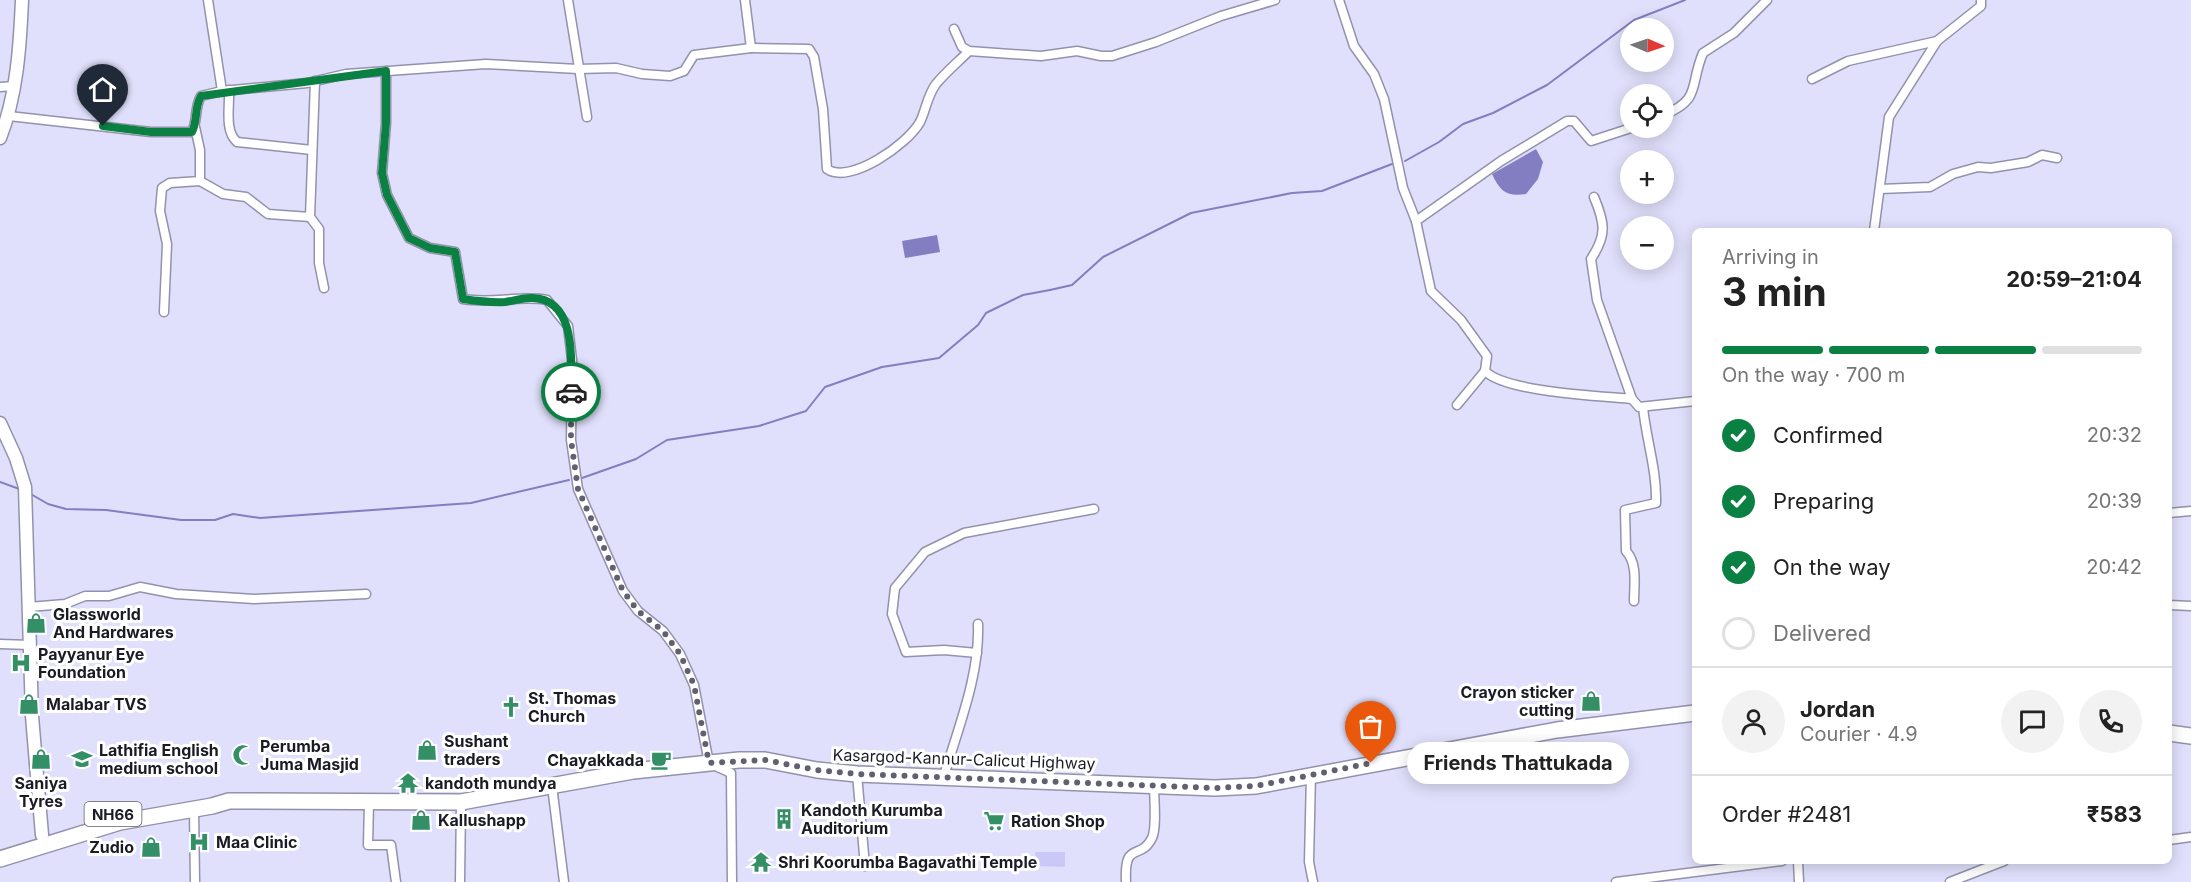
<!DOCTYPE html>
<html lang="en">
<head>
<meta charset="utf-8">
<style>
  :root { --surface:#fff; --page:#f2f2f2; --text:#222; --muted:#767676; --line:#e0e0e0; --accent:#0b8043 }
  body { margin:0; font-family:Inter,sans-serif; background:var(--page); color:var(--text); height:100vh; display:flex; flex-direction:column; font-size:22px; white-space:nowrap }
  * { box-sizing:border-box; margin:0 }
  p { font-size:20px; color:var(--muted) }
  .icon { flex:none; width:33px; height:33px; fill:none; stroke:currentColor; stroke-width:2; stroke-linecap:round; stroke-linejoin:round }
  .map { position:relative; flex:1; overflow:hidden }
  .side { position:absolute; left:1692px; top:228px; width:480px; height:636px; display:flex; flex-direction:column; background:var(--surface); border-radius:9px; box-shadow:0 3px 15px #0003 }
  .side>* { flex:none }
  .needle { width:39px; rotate:92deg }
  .tools { position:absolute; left:1620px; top:18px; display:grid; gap:12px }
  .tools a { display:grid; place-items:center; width:54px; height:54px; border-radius:50%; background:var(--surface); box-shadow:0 3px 15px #0003; font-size:30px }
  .pin { position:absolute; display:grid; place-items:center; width:51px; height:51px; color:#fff; margin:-62px -26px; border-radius:50% 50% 50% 0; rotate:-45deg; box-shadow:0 0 6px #0007 }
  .pin .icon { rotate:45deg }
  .courier { position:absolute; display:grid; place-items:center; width:60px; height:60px; margin:-30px; border:4px solid #0b8043; border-radius:50%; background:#fff; color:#222; box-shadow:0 2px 8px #0007 }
  .bubble { position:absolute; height:42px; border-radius:21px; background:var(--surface); box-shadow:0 3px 15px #0003; font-size:20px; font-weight:700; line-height:42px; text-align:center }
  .overview em { font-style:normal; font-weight:700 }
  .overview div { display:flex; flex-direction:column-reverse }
  .overview { display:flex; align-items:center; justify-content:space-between; height:102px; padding:0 30px }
  h1 { font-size:39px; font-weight:700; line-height:45px }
  .bar { display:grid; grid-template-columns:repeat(4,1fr); gap:9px 6px; align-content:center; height:72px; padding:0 30px }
  .bar i { height:8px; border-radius:4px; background:var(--line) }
  .bar .on { background:var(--accent) }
  .bar p { grid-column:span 4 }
  .line { display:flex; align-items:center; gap:15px; padding:0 30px; border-top:2px solid var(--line) }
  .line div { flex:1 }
  .round { display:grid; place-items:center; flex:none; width:63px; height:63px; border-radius:32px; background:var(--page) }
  ol { padding:0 30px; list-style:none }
  li { display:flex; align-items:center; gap:18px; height:66px }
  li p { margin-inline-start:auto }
  li .icon { padding:6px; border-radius:50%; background:var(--accent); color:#fff; stroke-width:4 }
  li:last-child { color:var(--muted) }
  li i { width:33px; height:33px; border:3px solid var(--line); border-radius:50% }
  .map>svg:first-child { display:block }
  .green { fill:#c9c8f6 }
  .water { fill:#827ec1 }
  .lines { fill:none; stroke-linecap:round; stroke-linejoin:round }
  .stream { stroke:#827ec1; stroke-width:2 }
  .street-casing { stroke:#9292ac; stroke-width:11 }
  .secondary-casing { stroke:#9292ac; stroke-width:15 }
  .highway-casing { stroke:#9292ac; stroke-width:18 }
  .street { stroke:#fff; stroke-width:8 }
  .secondary { stroke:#fff; stroke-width:12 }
  .highway { stroke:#fff; stroke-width:15 }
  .done { stroke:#606070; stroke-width:6; stroke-dasharray:0 10.8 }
  .route { stroke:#0b8043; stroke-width:8 }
  .labels { text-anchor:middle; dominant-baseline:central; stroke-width:6; stroke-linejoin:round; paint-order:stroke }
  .shield { fill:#fff; stroke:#5f5f66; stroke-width:1.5 }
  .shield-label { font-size:15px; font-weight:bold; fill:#1b1b25 }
  .poi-label { font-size:16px; font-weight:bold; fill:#1b1b25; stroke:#fff; text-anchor:start }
  .street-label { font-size:16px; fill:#1b1b25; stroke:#fff }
</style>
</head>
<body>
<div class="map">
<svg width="2191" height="882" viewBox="0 0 2191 882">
  <rect width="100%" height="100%" fill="#e0e0fc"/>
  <polygon class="green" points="1035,852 1065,852 1065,867 1036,866"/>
  <g class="water">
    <path d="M1536 149 1543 162 1538 179 1526 194C1506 197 1500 191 1492 174Z"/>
    <polygon points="937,235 940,252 905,258 902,241"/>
  </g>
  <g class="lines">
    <g class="stream">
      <polyline points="1405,161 1439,142 1463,124 1493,113 1547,85 1634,20 1685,0"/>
      <polyline points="1072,285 1050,290 1072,285 1103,257 1191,213 1292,193 1322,191 1392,164"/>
      <polyline points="582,478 636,459 667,440 759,426 806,411 825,387 882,367 939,358 978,325 986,313 1023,295 1050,290"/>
      <polyline points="0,482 22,490"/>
      <polyline points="29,493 48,504 66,509 106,510 181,520 215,520 233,514 260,518 471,503 569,480"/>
    </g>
    <g class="street-casing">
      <g id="street">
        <polyline points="208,0 222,91"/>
        <polyline points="568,0 587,117"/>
        <path d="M1339 0 1354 46 1374 74 1384 99 1403 188 1416 221 1431 291 1461 320 1487 356 1485 371C1505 392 1600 396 1632 399L1639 407 1695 401"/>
        <polyline points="954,29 962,47 969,51 1041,56 1077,51 1101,56 1112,56 1156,42 1221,16 1275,0"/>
        <path d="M751 48 809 49 814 57 823 109 827 169C850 185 908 144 920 122 926 110 927 96 936 84 946 72 958 62 969 51"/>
        <path d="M386 71V123L382 173 387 195 409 238 430 248 455 252 463 299C494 304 519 295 547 300L568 326 572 360 571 440 578 489 623 591 638 611 663 631 680 654 694 685 709 763 731 773 732 882"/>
        <polyline points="1812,79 1848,61 1937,41"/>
        <polyline points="315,81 310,217 319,229 319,263 324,288"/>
        <polyline points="0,87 14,86"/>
        <path d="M229 90C230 106 224 131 237 142L312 150"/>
        <path d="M1664 115C1702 99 1689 86 1703 53L1734 33 1767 0"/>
        <path d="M9 116 151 132H192C198 120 194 108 201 96L222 91 307 83 346 74 486 64 578 69 616 68 642 74 670 76 684 71 694 55 751 48 745 0"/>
        <polyline points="200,181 223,194 246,197 268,214 310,217"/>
        <polyline points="1880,189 1930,187 1953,174 1978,167 1991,168 2028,162 2042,155 2057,158"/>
        <path d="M1594 197C1605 223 1607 235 1591 259L1597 300 1632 399"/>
        <polyline points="1416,221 1501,161 1567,121 1574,121 1591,141 1631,128"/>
        <polyline points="1874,231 1889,117 1937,41 1981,6 1981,0"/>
        <polyline points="164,312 167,244 160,211 162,188 170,183 200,181 200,150 195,127"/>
        <polyline points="1457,405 1485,371"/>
        <polyline points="2169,513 2191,511"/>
        <path d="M1634 601C1634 585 1638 564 1626 551L1625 510 1656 503C1657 470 1646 439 1643 407"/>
        <polyline points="2169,605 2191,606"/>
        <polyline points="29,607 65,604 85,596 109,596 140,587 176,594 254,599 366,594"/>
        <polyline points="0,644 30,645"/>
        <polyline points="977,653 944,650 906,652 892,614 895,588 925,552 964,533 1094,509"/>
        <polyline points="857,774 865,866"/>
        <polyline points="1311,774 1309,862 1313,882"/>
        <path d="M944 776C958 728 980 675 978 624"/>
        <polyline points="552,786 564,882"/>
        <polyline points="369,802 368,845 391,845 396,882"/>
        <polyline points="194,809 195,882"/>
        <polyline points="2169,840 2191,837"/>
        <polyline points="1798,861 1799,882"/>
        <polyline points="460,882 461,802"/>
        <path d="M1126 882C1124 839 1140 862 1152 838 1157 828 1154 798 1154 785"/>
        <polyline points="1616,882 1782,861"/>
        <polyline points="1950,882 2004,861"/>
      </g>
    </g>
    <g class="secondary-casing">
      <g id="secondary">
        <path d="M0 138C17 95 20 46 22 0"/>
        <polyline points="0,423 16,458 25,487 32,716 42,835"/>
      </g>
    </g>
    <g class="highway-casing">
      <g id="highway">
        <polyline points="2169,733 2191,736"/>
        <polyline points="0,859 120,822 212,806 229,801 461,802 633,771 739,760 765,760 817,770 857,774 1215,788 1256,786 1557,730 1695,713"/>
      </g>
    </g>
    <use href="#street" class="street"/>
    <use href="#secondary" class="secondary"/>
    <use href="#highway" class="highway"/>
  </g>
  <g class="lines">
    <polyline class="done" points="571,392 571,440 578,489 623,591 638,611 663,631 680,654 694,685 709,763 765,760 817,770 857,774 1215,788 1256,786 1371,763"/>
    <path class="route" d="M103 126 151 132H192C198 120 194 108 201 96L386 71V123L382 173 387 195 409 238 430 248 455 252 463 299C477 301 491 303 505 302 514 301 524 297 533 298 577 300 571 361 571 392"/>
  </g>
  <defs>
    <g id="shop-bare" transform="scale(1.62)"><path d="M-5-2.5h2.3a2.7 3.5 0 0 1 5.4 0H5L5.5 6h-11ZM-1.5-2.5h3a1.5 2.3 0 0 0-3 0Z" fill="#348f66" stroke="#fff" stroke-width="2.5" paint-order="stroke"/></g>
    <g id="hospital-bare" transform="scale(1.62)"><path d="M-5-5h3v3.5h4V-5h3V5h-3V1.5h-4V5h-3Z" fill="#348f66" stroke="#fff" stroke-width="2.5" paint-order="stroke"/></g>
    <g id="church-bare" transform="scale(1.62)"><path d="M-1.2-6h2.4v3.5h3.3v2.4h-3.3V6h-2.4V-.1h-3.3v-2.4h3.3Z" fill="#348f66" stroke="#fff" stroke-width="2.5" paint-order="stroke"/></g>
    <g id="mosque-bare" transform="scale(1.62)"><path d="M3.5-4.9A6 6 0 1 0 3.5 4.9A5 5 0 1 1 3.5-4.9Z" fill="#348f66" stroke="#fff" stroke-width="2.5" paint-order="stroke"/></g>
    <g id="school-bare" transform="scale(1.62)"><path d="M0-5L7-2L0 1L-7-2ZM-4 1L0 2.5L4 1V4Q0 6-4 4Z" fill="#348f66" stroke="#fff" stroke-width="2.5" paint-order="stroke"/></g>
    <g id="cafe-bare" transform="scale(1.62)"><path d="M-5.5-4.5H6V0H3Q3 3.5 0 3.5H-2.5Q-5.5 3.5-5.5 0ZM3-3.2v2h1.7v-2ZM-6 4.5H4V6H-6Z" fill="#348f66" stroke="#fff" stroke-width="2.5" paint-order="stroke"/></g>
    <g id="temple-bare" transform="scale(1.62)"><path d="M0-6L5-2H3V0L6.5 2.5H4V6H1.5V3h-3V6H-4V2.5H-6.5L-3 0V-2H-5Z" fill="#348f66" stroke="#fff" stroke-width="2.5" paint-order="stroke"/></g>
    <g id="building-bare" transform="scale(1.62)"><path d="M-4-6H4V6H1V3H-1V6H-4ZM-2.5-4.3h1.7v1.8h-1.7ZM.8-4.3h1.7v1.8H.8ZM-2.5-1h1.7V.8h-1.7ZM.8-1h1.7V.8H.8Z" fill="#348f66" stroke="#fff" stroke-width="2.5" paint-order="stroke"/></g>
    <g id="supermarket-bare" transform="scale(1.62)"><path d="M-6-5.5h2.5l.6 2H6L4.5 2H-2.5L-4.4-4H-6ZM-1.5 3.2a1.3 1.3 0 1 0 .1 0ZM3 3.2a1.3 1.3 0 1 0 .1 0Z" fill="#348f66" stroke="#fff" stroke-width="2.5" paint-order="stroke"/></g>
  </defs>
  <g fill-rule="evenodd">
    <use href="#shop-bare" x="36" y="623"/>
    <use href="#hospital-bare" x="21" y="663"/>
    <use href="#shop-bare" x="1591" y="701"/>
    <use href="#shop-bare" x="29" y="704"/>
    <use href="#church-bare" x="511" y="707"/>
    <use href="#shop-bare" x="427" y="750"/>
    <use href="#mosque-bare" x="243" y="755"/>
    <use href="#shop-bare" x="41" y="759"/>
    <use href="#school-bare" x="82" y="759"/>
    <use href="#cafe-bare" x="661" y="760"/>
    <use href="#temple-bare" x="408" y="783"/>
    <use href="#building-bare" x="784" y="819"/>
    <use href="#shop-bare" x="421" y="820"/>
    <use href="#supermarket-bare" x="994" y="821"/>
    <use href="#hospital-bare" x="199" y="842"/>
    <use href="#shop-bare" x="151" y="847"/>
    <use href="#temple-bare" x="761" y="862"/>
  </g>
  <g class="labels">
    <rect class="shield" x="84.5" y="802" width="57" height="24" rx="4.5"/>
    <g class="shield-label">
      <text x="113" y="814">NH66</text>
    </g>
    <g class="poi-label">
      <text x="53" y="614">Glassworld<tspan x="53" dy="18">And Hardwares</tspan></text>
      <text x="38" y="654">Payyanur Eye<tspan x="38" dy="18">Foundation</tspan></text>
      <text x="1574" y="692" text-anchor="end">Crayon sticker<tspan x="1574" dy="18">cutting</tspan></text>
      <text x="528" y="698">St. Thomas<tspan x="528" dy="18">Church</tspan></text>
      <text x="46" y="704">Malabar TVS</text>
      <text x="444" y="741">Sushant<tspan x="444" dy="18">traders</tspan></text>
      <text x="260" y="746">Perumba<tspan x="260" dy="18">Juma Masjid</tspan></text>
      <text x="99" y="750">Lathifia English<tspan x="99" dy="18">medium school</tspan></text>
      <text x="644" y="760" text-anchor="end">Chayakkada</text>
      <text x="41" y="783" text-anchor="middle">Saniya<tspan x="41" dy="18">Tyres</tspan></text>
      <text x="425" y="783">kandoth mundya</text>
      <text x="801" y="810">Kandoth Kurumba<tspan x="801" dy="18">Auditorium</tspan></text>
      <text x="438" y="820">Kallushapp</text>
      <text x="1011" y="821">Ration Shop</text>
      <text x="216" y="842">Maa Clinic</text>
      <text x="134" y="847" text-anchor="end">Zudio</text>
      <text x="778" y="862">Shri Koorumba Bagavathi Temple</text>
    </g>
    <g class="street-label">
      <text transform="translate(964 759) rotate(2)">Kasargod-Kannur-Calicut Highway</text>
    </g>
  </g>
</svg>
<div class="tools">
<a><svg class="needle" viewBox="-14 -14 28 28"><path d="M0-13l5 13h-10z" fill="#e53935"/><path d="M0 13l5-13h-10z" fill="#767676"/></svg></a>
<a><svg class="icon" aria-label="locate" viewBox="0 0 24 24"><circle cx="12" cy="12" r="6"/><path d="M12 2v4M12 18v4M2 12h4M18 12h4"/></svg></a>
<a>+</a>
<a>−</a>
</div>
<div class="pin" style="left:1371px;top:763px;background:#ea580c"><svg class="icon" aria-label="bag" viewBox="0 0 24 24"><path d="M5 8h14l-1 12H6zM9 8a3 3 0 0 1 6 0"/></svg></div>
<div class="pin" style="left:103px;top:126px;background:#1f2937"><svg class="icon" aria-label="home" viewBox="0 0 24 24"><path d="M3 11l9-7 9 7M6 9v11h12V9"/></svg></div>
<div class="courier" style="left:571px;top:392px"><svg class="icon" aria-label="car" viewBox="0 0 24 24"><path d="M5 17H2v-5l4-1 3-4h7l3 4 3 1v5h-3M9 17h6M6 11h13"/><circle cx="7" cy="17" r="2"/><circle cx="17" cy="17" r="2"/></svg></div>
<div class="bubble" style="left:1407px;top:742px;width:222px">Friends Thattukada</div>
<section class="side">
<div class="overview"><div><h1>3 min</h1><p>Arriving in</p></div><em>20:59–21:04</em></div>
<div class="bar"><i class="on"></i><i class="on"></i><i class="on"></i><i></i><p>On the way · 700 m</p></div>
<ol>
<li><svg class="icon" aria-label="check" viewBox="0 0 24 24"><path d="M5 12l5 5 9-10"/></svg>Confirmed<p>20:32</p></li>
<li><svg class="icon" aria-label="check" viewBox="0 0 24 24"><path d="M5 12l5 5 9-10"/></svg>Preparing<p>20:39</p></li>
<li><svg class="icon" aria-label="check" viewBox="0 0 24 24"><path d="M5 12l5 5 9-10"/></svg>On the way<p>20:42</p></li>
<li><i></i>Delivered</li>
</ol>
<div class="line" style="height:108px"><a class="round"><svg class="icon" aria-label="person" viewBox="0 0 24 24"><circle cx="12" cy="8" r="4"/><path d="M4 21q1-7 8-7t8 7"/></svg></a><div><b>Jordan</b><p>Courier · 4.9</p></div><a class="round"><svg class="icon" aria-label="chat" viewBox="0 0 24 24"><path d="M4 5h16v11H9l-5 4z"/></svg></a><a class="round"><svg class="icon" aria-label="phone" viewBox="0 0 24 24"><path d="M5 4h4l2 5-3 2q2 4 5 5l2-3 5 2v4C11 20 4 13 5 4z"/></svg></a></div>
<div class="line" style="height:78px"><div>Order #2481</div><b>₹583</b></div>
</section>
</div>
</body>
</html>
